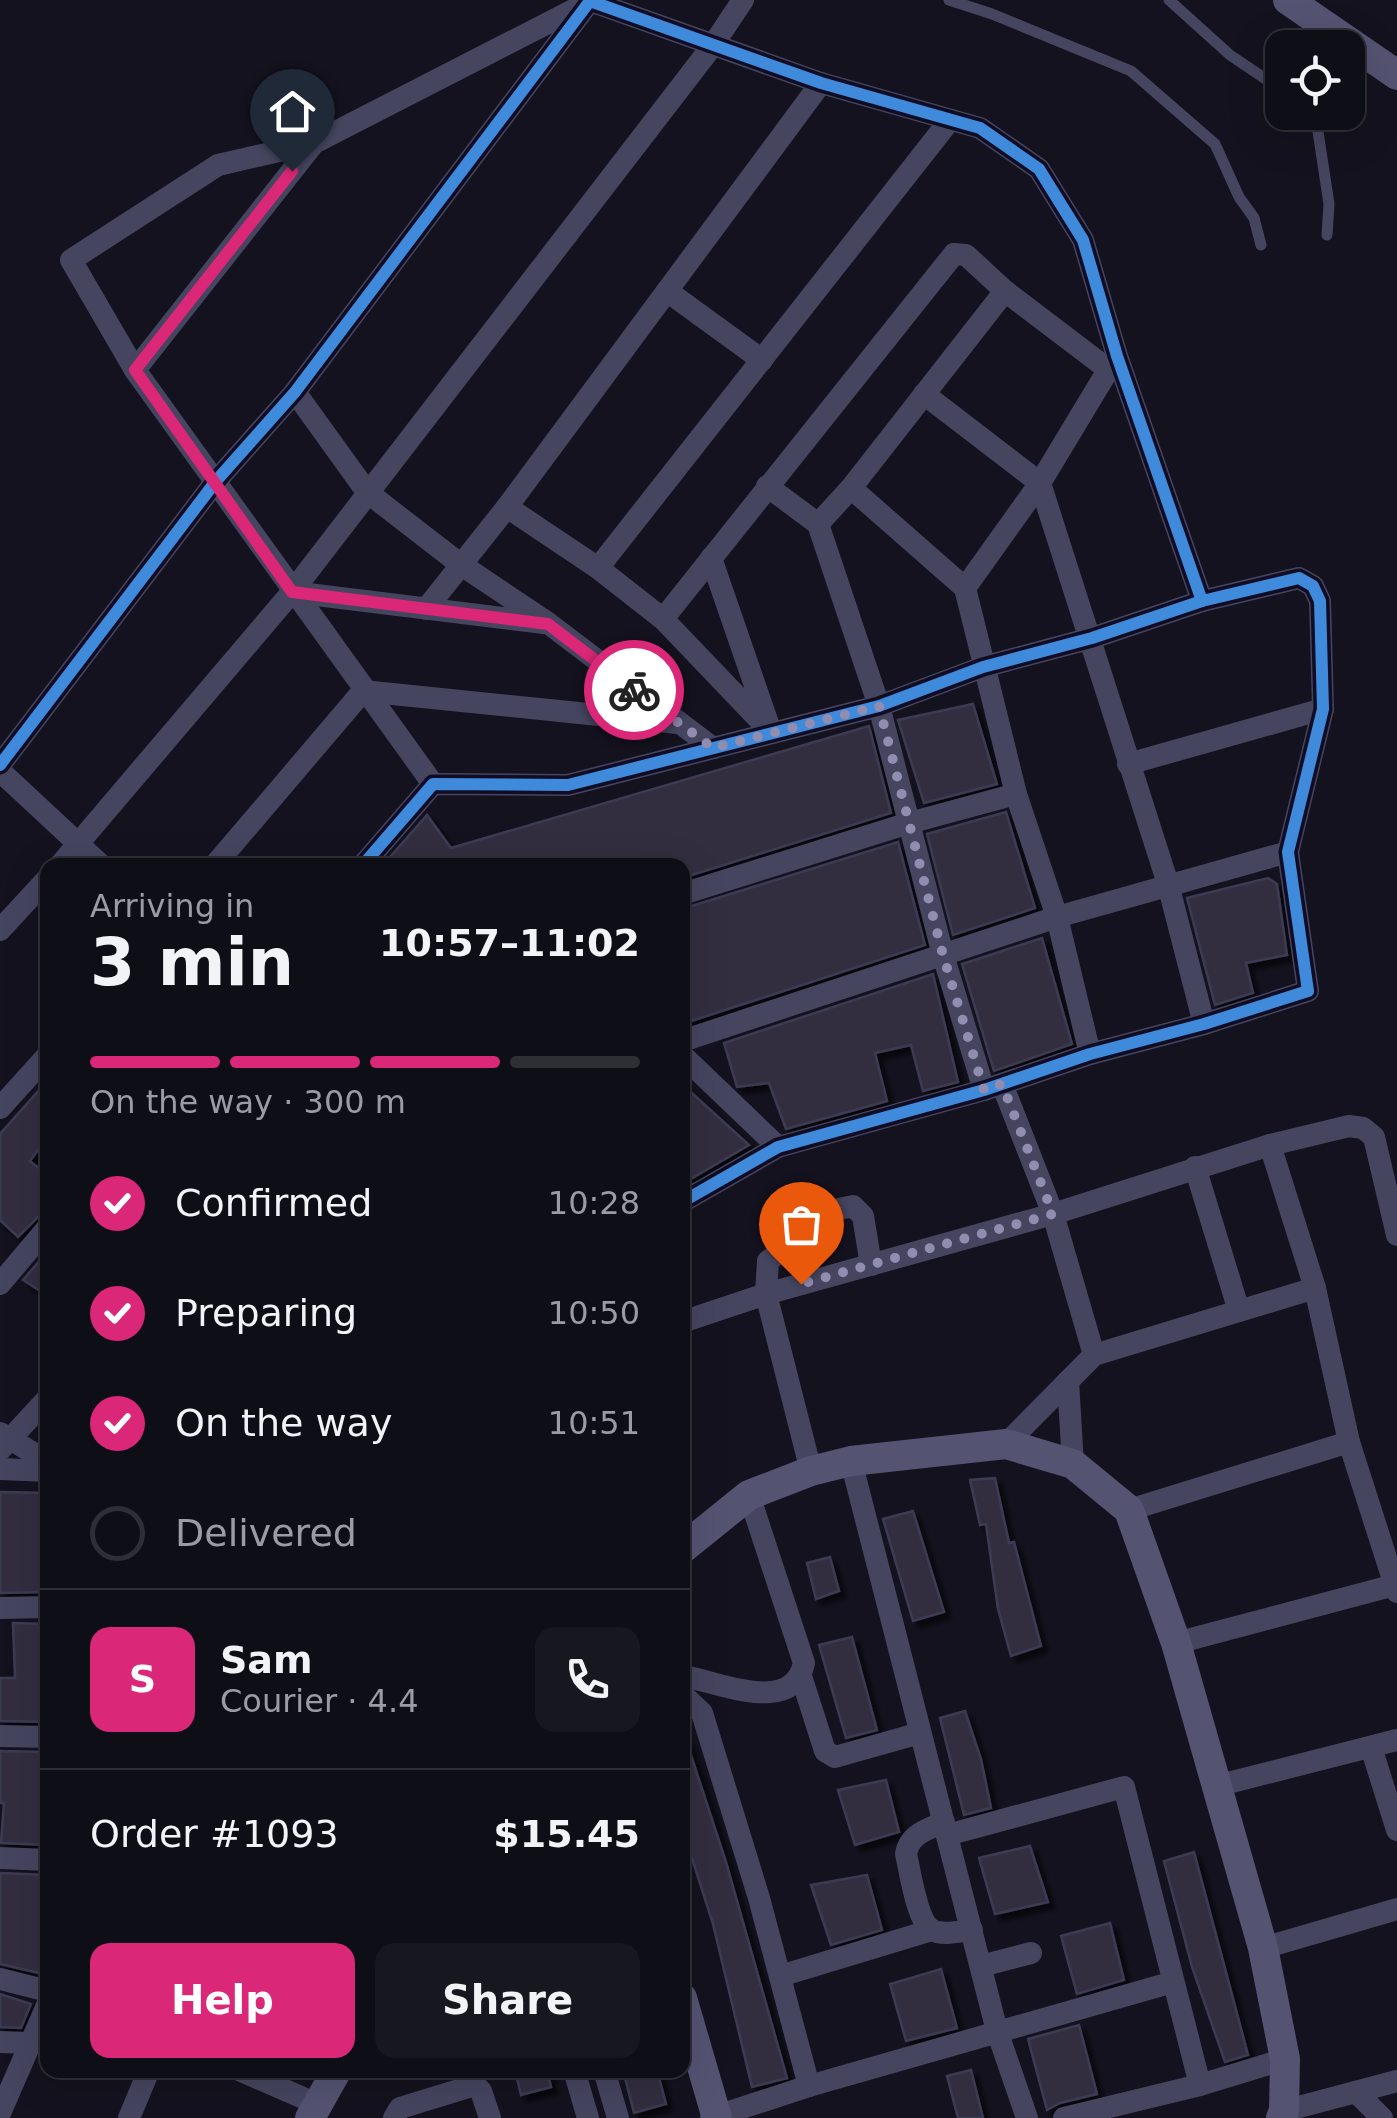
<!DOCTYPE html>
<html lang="en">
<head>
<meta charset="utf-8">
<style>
  :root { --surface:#0e0e16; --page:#17171f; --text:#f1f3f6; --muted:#9b9ca1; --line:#2e2e35; --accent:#db2777 }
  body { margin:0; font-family:"DejaVu Sans",sans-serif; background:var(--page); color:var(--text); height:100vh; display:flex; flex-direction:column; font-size:38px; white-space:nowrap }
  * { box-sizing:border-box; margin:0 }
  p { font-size:32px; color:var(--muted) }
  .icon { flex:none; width:55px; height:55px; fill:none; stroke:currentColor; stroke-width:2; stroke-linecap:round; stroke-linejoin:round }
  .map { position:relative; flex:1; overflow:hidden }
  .drawer { position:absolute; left:40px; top:858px; width:650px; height:1220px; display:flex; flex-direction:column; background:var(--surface); border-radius:20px; box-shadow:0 10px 40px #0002,0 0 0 2px var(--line) }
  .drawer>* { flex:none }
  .buttons { position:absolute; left:1265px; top:30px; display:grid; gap:20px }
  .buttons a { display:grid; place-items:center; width:100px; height:100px; border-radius:20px; background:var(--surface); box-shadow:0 10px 40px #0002,0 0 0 2px var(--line); font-size:50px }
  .pin { position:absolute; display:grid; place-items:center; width:85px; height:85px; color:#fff; margin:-102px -42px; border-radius:50% 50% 50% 0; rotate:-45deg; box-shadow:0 0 10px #0007 }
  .pin .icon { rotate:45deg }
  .courier { position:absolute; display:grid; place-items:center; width:100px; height:100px; margin:-50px; border:8px solid #db2777; border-radius:50%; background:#fff; color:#222; box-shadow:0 2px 12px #0007 }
  .head em { font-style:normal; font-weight:800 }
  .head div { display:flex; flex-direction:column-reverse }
  .head { display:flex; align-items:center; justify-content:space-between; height:170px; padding:0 50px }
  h1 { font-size:65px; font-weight:800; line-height:75px }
  .bar { display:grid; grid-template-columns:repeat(4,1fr); gap:15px 10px; align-content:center; height:120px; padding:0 50px }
  .bar i { height:12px; border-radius:8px; background:var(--line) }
  .bar .on { background:var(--accent) }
  .bar p { grid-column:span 4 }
  .line { display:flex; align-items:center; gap:25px; padding:0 50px; border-top:2px solid var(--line) }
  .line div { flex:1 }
  .round { display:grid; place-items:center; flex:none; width:105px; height:105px; border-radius:20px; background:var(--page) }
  ol { padding:0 50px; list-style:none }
  li { display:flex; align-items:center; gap:30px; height:110px }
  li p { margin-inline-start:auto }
  li .icon { padding:10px; border-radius:50%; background:var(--accent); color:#fff; stroke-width:4 }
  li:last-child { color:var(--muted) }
  li i { width:55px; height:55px; border:5px solid var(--line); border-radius:50% }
  .button { display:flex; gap:20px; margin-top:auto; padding:20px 50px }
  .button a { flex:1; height:115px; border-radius:20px; background:var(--accent); color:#fff; font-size:40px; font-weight:800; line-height:115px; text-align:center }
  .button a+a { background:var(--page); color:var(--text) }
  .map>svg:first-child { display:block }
  .building { fill:#312f41; stroke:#3e3b53; stroke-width:2.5; filter:url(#shadow) }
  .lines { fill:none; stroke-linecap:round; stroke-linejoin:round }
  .lane { stroke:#454560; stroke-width:11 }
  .street { stroke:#454560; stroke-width:22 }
  .secondary { stroke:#545372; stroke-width:30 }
  .cycleway-casing { stroke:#0f0c24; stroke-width:19 }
  .cycleway { stroke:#408adc; stroke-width:12 }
  .done { stroke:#908db0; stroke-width:10; stroke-dasharray:0 18 }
  .route { stroke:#db2777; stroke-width:12 }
</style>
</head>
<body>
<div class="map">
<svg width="1397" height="2118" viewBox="0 0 1397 2118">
  <defs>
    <filter id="shadow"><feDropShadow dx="6" dy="6" stdDeviation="2.5" flood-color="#0009"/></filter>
  </defs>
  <rect width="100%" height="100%" fill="#13121e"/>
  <g class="building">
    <polygon points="973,704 997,784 924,803 898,720"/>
    <polygon points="869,726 891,813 682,878 682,865 383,865 427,815 451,848"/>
    <polygon points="1006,812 1035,908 953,935 927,834"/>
    <polygon points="898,842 925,945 682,1024 682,909"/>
    <polygon points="1268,878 1277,884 1287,955 1246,963 1253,993 1215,1005 1187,898"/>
    <polygon points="1042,938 1072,1044 994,1071 962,964"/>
    <polygon points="933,974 958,1082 923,1091 911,1045 875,1053 887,1101 786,1129 769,1083 737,1087 724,1043"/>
    <polygon points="48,1080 48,1136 30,1161 48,1176 48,1207 18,1237 0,1220 0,1134"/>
    <polygon points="682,1084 749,1145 682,1184"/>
    <polygon points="48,1251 48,1296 23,1280"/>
    <polygon points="995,1478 1009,1543 1014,1542 1041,1646 1011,1656 998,1609 986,1524 980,1525 970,1480"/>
    <polygon points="0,1492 48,1493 48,1592 0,1593"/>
    <polygon points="913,1511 944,1612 913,1621 883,1519"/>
    <polygon points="830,1557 839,1591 816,1599 807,1563"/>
    <polygon points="13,1623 48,1624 48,1722 0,1721 0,1678 15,1678"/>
    <polygon points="852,1637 877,1730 846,1738 819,1645"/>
    <polygon points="965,1711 981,1759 991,1808 964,1815 940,1718"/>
    <polygon points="686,1740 726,1862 787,2078 752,2087 713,1924 682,1827 682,1741"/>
    <polygon points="0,1751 48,1752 48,1845 1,1843 4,1803 0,1803"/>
    <polygon points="886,1780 899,1832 855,1845 838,1790"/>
    <polygon points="1030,1846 1048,1902 995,1914 979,1858"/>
    <polygon points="1194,1852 1248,2055 1225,2062 1192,1967 1164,1861"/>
    <polygon points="0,1873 48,1875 48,1965 43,1974 0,1964"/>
    <polygon points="867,1875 882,1930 831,1945 811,1885"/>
    <polygon points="1110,1923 1124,1980 1077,1994 1061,1936"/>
    <polygon points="941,1969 957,2028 906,2041 890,1984"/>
    <polygon points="0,1994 31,2004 21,2028 0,2027"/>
    <polygon points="1079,2025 1097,2094 1060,2103 1047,2110 1028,2039"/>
    <polygon points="515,2070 547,2070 551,2087 521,2095"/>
    <polygon points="623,2070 657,2070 666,2104 634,2113"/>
    <polygon points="971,2070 983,2118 958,2118 947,2076"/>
  </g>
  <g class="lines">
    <g class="lane">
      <polyline points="949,0 992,14 1131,71 1215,144 1239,197 1254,218 1261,245"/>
      <polyline points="1169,0 1230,55 1282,90"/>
      <polyline points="1315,112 1329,204 1327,235"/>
    </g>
    <g class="street">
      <polyline points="667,291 762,360"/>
      <polyline points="135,370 314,143"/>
      <polyline points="295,392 367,492 460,564 548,623 713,748"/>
      <polyline points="924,394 1040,483 1168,884 1204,1024"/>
      <polyline points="767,486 818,524 879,706 943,955 984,1090"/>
      <polyline points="851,488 965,588 1016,794 1057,917 1090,1054"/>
      <polyline points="507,507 598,568 663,619 771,732 711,558"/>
      <polyline points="818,524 851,488 1005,291"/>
      <polyline points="598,568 950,120"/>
      <polyline points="965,588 1040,483 1116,357"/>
      <polyline points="292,592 544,623"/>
      <polyline points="426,609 507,507 821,83"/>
      <polyline points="663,619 954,254 966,255 1005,291 1109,370"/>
      <polyline points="1128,764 1323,709"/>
      <polyline points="0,765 216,481 295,392 590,1 821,83 980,128 1039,169 1083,240 1117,356 1202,601"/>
      <polyline points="0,771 101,865"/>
      <polyline points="433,784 135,370 71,260 218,165 314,143 585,4"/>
      <polyline points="60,865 292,592 713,45 743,0"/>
      <polyline points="215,865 363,691 677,723"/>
      <polyline points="363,865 433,784 568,785 879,706 983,667 1092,638 1202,601 1299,578 1313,586 1320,601 1323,709 1288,852 1308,991 1204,1024 1090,1054 984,1090 778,1147 682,1202"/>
      <polyline points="682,894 909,823 1016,794"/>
      <polyline points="0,930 48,878"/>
      <polyline points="682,1041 1057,917 1288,852"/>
      <polyline points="682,1055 778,1147"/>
      <polyline points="1002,1084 1053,1214 1094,1355"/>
      <polyline points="0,1108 48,1055"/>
      <polyline points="1270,1145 1315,1288 1349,1442 1397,1592"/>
      <polyline points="1195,1167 1239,1311"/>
      <polyline points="0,1284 48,1227"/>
      <polyline points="682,1322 766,1294 1053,1214 1270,1145 1349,1126 1363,1128 1374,1137 1397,1235"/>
      <polyline points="1068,1381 1073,1464"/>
      <polyline points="0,1433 48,1462"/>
      <polyline points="1006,1444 1094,1355 1315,1288"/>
      <polyline points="0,1450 48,1398"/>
      <polyline points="851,1461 997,2031 1027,2118"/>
      <polyline points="0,1469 48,1471"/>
      <polyline points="811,1471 766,1294 768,1261 839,1209 853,1206 863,1216 871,1265"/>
      <polyline points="1129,1510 1349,1442"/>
      <polyline points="0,1608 48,1607"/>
      <polyline points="1176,1643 1395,1585"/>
      <path d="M682 1676C718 1681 792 1717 804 1663L749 1495"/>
      <polyline points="801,1676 825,1751 835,1757 920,1733"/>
      <polyline points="682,1694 702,1713 759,1898 809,2086"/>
      <polyline points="0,1736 48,1737"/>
      <polyline points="1371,1747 1397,1830"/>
      <polyline points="1216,1786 1397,1740"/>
      <path d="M944 1822C927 1830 909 1834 906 1854 910 1871 917 1922 932 1930 943 1936 961 1931 972 1930"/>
      <polyline points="947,1835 1124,1787 1200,2085"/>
      <polyline points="0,1858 48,1860"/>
      <polyline points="1263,1948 1397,1909"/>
      <polyline points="981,1966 1031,1953"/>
      <polyline points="780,1976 932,1930"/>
      <polyline points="0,1979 48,1991"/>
      <polyline points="0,2042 30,2043"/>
      <polyline points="239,2070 317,2104"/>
      <polyline points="574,2070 588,2118"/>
      <polyline points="604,2070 618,2118"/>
      <polyline points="1356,2092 1382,2118"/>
      <polyline points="1284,2111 1397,2081"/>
      <polyline points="0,2113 48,2003"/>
      <polyline points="129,2118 149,2070"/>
      <polyline points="394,2118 400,2108 475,2085 481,2091 490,2118"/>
      <polyline points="711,2118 809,2086 1173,1982"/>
      <polyline points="1064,2118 1200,2085 1285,2059"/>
    </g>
    <g class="secondary">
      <polyline points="1288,0 1397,75"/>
      <polyline points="682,1549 749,1495 811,1471 851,1461 1006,1444 1073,1464 1129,1510 1176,1643 1263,1948 1285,2059 1284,2111 1281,2118"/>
      <polyline points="682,1998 717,2118"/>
      <polyline points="310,2118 337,2070"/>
    </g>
    <g class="cycleway-casing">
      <g id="cycleway">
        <polyline points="0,765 216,481 295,392 590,1 821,83 980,128 1039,169 1083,240 1117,356 1202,601"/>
        <polyline points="363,865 433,784 568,785 879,706 983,667 1092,638 1202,601 1299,578 1313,586 1320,601 1323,709 1288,852 1308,991 1204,1024 1090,1054 984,1090 778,1147 682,1202"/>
      </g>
    </g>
    <use href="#cycleway" class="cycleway"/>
  </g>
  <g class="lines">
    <polyline class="done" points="634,690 713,748 879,706 943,955 984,1090 1002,1084 1053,1214 801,1284"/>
    <polyline class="route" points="292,171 135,370 292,592 548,624 634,690"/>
  </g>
</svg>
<div class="buttons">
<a><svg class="icon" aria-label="locate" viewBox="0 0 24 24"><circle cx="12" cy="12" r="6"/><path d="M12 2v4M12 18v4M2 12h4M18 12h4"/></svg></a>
</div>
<div class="pin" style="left:801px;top:1284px;background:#ea580c"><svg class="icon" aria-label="bag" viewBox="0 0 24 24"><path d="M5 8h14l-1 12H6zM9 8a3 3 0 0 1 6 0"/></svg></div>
<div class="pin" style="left:292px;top:171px;background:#1f2937"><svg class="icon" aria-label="home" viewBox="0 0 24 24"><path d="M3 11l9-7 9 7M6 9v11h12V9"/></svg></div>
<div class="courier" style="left:634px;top:690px"><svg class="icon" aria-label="bike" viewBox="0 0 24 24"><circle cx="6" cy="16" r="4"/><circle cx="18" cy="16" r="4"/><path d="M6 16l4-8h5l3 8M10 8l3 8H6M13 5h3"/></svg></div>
<section class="drawer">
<div class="head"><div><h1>3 min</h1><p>Arriving in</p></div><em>10:57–11:02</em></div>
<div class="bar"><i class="on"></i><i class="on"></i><i class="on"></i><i></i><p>On the way · 300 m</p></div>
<ol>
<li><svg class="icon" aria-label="check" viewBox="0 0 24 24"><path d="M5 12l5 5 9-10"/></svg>Confirmed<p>10:28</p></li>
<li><svg class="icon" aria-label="check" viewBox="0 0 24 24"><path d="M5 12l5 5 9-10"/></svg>Preparing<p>10:50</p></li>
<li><svg class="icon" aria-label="check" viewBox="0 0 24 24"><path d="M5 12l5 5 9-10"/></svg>On the way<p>10:51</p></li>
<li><i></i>Delivered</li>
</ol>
<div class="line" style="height:180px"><b class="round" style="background:var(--accent);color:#fff">S</b><div><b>Sam</b><p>Courier · 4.4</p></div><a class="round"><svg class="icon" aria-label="phone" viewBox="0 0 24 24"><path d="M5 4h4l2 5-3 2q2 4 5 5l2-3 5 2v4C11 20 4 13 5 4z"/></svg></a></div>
<div class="line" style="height:130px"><div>Order #1093</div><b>$15.45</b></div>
<div class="button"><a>Help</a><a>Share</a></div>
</section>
</div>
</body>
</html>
